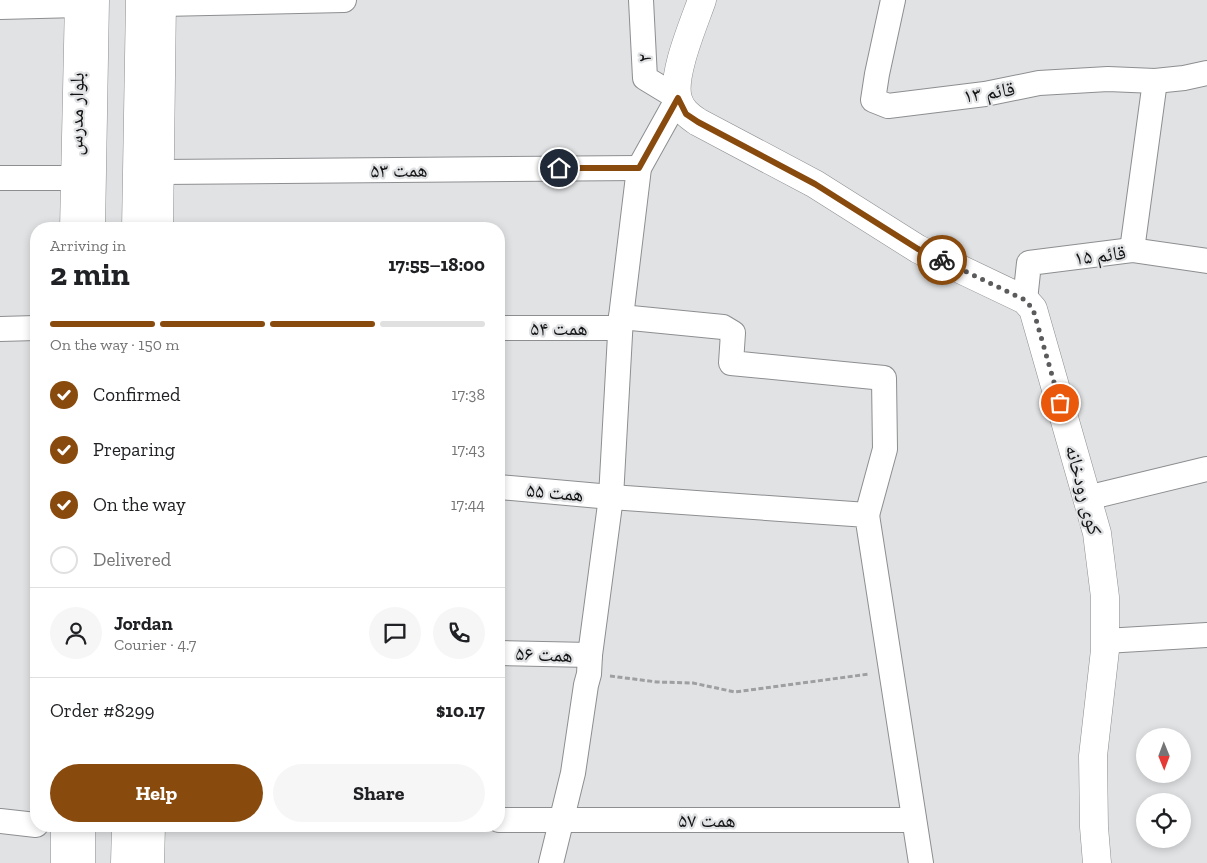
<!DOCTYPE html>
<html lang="en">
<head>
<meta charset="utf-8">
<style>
  :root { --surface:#fff; --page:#f6f6f6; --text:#202124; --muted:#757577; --line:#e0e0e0; --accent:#884a0d }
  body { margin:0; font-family:"Zilla Slab","Noto Naskh Arabic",serif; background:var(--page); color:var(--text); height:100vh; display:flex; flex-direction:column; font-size:19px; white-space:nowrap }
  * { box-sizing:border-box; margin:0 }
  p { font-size:16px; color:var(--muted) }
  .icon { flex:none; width:28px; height:28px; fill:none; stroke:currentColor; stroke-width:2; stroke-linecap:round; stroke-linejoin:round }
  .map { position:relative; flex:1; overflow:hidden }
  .panel { position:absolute; left:30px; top:222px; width:475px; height:610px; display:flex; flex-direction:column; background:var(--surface); border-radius:20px; box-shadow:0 2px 8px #0003 }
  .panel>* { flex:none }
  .needle { width:32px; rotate:179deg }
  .controls { position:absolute; left:1136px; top:728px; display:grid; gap:10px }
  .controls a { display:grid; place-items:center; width:55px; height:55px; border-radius:50%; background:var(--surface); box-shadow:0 2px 8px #0003; font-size:25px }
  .pin { position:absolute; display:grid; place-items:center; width:42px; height:42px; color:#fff; margin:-21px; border:2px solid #fff; border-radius:50%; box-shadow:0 1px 5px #0007 }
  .courier { position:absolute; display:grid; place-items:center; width:50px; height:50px; margin:-25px; border:4px solid #884a0d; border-radius:50%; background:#fff; color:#222; box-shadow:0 1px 6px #0007 }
  .overview em { font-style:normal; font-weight:700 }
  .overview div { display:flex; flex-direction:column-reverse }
  .overview { display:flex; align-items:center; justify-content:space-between; height:85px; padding:0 20px }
  h1 { font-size:32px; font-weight:700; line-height:38px }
  .bar { display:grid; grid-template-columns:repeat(4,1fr); gap:8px 5px; align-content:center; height:60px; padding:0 20px }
  .bar i { height:6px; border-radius:4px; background:var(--line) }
  .bar .selected { background:var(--accent) }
  .bar p { grid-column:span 4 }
  .line { display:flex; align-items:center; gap:12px; padding:0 20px; border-top:1px solid var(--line) }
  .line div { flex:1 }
  .round { display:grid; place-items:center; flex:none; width:52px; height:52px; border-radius:26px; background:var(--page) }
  ol { padding:0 20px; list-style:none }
  li { display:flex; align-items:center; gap:15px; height:55px }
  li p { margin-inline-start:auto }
  li .icon { padding:5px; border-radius:50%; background:var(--accent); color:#fff; stroke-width:4 }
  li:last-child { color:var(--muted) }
  li i { width:28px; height:28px; border:2px solid var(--line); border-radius:50% }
  .cta { display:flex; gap:10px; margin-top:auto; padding:10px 20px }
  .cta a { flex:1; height:58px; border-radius:30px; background:var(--accent); color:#fff; font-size:20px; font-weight:700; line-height:58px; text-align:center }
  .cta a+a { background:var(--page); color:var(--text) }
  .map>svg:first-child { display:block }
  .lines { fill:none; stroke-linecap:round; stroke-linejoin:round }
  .street-casing { stroke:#8d8e90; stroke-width:26 }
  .secondary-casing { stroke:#8d8e90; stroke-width:29 }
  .primary-casing { stroke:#8d8e90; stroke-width:29 }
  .path { stroke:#9e9fa1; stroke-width:3; stroke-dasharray:5 2.5; stroke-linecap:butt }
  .street { stroke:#fff; stroke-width:24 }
  .secondary { stroke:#fff; stroke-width:28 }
  .primary { stroke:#fff; stroke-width:28 }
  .done { stroke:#5b5b5d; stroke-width:5; stroke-dasharray:0 9 }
  .route { stroke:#884a0d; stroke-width:6 }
  .labels { text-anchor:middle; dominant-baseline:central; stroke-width:4.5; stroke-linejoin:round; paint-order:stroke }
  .street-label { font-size:20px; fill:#131314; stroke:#e0e2e4 }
</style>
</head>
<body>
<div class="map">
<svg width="1207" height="863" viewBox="0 0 1207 863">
  <rect width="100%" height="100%" fill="#e0e2e4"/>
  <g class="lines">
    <g class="street-casing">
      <g id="street">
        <polyline points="893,0 877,74 873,100 888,106 985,94 1039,83 1108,79 1155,81 1184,78 1207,73"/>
        <polyline points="162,4 344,0"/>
        <polyline points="0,7 79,5"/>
        <polyline points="160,172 639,168"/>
        <polyline points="0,178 75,178"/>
        <polyline points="1132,250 1155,81"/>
        <polyline points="1025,300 1029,263 1132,250 1207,261"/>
        <polyline points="621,317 723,327 733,333 731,363 884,378 885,449 867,515"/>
        <polyline points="499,328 620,328"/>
        <polyline points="0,329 36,328"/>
        <polyline points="499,487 611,497 867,515 921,863"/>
        <polyline points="1087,498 1207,469"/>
        <polyline points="1105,641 1207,635"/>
        <polyline points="499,653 590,655"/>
        <polyline points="499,820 914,820"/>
        <polyline points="0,821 36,825"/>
        <polyline points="551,863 573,773 586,685 589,674 590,655 611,497 621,317 639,168 678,98 645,78 641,0"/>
      </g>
    </g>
    <g class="secondary-casing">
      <g id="secondary">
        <path d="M702 0C694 23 671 76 678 99 681 110 689 116 698 122L815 184 918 249 1025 300 1033 309 1097 533 1105 597V650L1093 756 1094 827 1097 863"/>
        <polyline points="74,229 79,0"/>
        <polyline points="159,229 162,0"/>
        <polyline points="65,863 65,826"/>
        <polyline points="150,863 151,826"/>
      </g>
    </g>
    <g class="primary-casing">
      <g id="primary">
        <polyline points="91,229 95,0"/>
        <polyline points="136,229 140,0"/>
        <polyline points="81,863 81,826"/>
        <polyline points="125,863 126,826"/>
      </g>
    </g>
    <polyline class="path" points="610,676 657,682 693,683 735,692 869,674"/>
    <use href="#street" class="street"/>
    <use href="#secondary" class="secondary"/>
    <use href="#primary" class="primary"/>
  </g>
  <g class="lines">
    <polyline class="done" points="942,260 1025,300 1033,309 1060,403"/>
    <polyline class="route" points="559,168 639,168 678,98 686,114 698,122 815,184 918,249 942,260"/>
  </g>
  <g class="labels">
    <g class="street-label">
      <text transform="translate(644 58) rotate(-92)">۲</text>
      <text transform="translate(989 92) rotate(-9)">قائم ۱۳</text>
      <text transform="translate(76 114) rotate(-89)">بلوار مدرس</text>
      <text transform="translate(399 170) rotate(-1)">همت ۵۳</text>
      <text transform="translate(1100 255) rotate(-7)">قائم ۱۵</text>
      <text x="559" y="328">همت ۵۴</text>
      <text transform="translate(1084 490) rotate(75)">کوی رودخانه</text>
      <text transform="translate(555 492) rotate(5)">همت ۵۵</text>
      <text transform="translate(544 654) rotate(2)">همت ۵۶</text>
      <text x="707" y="820">همت ۵۷</text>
    </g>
  </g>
</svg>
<div class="controls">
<a><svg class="needle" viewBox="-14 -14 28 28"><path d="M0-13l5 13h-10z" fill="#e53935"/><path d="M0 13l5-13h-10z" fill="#757577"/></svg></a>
<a><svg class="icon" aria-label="locate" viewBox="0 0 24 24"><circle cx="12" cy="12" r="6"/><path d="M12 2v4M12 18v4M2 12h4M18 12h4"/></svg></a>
</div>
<div class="pin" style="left:1060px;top:403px;background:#ea580c"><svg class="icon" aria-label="bag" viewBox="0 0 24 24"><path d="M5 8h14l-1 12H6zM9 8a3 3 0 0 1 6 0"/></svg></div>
<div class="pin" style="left:559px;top:168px;background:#1f2937"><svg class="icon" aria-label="home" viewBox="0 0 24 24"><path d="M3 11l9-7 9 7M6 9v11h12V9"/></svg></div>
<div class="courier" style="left:942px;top:260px"><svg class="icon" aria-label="bike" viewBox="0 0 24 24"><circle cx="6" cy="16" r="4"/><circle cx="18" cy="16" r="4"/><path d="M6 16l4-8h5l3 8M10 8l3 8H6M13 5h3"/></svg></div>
<section class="panel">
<div class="overview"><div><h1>2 min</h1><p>Arriving in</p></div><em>17:55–18:00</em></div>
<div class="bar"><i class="selected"></i><i class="selected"></i><i class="selected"></i><i></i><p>On the way · 150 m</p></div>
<ol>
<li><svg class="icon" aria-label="check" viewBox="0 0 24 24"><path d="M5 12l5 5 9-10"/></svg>Confirmed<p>17:38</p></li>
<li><svg class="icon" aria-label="check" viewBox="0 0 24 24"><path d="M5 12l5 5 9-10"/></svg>Preparing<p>17:43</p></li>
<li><svg class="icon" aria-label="check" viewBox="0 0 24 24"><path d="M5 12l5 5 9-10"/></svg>On the way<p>17:44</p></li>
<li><i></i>Delivered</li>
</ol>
<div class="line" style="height:90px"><a class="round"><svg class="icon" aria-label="person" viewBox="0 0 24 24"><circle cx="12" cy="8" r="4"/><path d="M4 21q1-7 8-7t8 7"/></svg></a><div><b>Jordan</b><p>Courier · 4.7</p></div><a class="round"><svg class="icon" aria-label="chat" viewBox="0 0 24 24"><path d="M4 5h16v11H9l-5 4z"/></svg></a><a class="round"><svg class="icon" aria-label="phone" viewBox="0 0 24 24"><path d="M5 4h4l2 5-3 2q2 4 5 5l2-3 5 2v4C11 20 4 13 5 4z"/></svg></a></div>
<div class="line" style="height:65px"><div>Order #8299</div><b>$10.17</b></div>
<div class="cta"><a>Help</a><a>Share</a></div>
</section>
</div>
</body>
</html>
